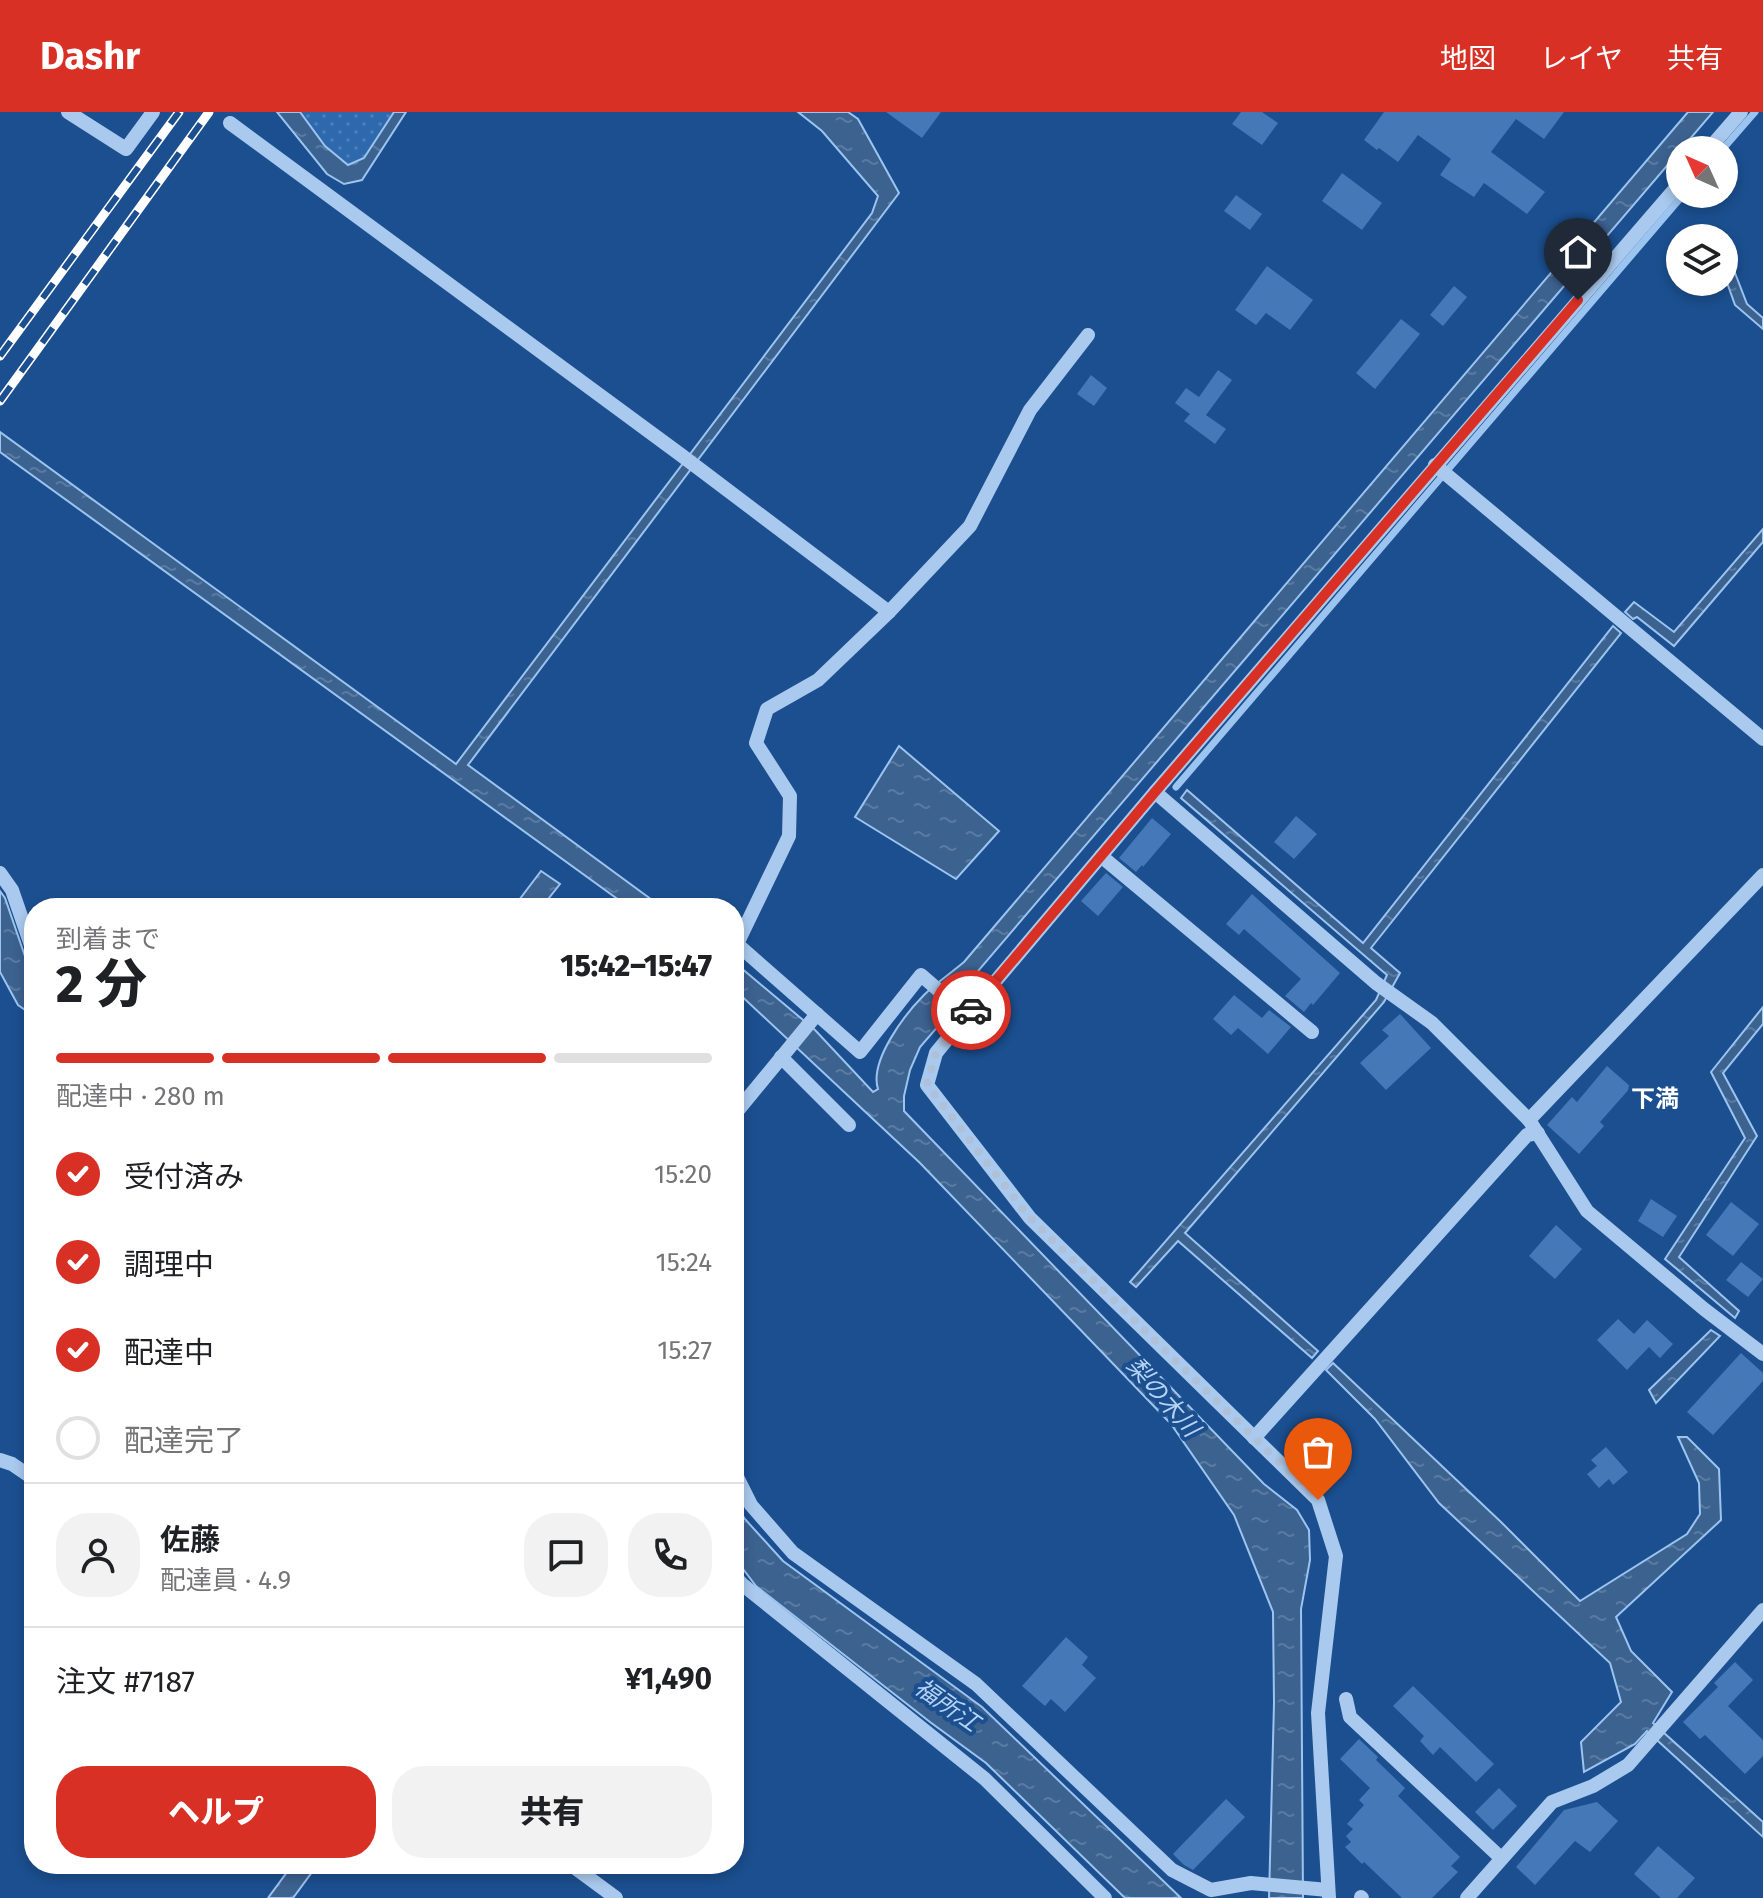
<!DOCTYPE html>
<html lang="ja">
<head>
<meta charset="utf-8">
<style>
  :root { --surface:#fff; --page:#f2f2f2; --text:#202124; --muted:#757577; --line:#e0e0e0; --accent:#d93025 }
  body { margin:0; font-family:"Fira Sans","Noto Sans JP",sans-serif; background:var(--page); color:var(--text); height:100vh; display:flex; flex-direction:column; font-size:30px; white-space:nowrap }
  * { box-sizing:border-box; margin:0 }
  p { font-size:26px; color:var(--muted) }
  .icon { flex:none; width:44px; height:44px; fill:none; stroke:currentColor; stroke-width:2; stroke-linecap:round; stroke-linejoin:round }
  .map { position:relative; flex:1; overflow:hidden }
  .panel { position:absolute; left:24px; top:786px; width:720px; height:976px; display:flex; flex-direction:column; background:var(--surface); border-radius:32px; box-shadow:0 4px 12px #0003 }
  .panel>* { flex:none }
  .needle { width:52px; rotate:315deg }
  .fabs { position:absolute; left:1666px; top:24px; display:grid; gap:16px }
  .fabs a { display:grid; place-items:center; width:72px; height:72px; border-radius:50%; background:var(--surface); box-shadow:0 4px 12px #0003; font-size:40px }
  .pin { position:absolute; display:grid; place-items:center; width:68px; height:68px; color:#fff; margin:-82px -34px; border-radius:50% 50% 50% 0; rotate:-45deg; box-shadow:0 0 8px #0007 }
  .pin .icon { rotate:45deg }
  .courier { position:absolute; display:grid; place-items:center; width:80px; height:80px; margin:-40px; border:6px solid #d93025; border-radius:50%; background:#fff; color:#222; box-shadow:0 2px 10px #0007 }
  .summary em { font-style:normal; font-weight:800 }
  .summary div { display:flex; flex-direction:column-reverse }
  .summary { display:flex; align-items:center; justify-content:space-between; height:136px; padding:0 32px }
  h1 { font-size:52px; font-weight:800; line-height:60px }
  .bar { display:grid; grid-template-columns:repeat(4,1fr); gap:12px 8px; align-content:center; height:96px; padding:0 32px }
  .bar i { height:10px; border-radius:6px; background:var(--line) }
  .bar .current { background:var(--accent) }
  .bar p { grid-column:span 4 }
  .line { display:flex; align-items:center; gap:20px; padding:0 32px; border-top:2px solid var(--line) }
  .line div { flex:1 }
  .round { display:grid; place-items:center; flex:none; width:84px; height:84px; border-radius:32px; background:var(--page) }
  ol { padding:0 32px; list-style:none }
  li { display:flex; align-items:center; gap:24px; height:88px }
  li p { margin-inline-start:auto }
  li .icon { padding:8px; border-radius:50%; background:var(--accent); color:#fff; stroke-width:4 }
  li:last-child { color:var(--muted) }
  li i { width:44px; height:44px; border:4px solid var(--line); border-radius:50% }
  .cta { display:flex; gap:16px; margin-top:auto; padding:16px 32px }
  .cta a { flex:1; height:92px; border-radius:32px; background:var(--accent); color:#fff; font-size:32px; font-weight:800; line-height:92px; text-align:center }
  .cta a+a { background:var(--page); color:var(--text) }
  header { display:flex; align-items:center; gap:48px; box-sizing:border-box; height:112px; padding:0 40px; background:var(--accent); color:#fff }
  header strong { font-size:38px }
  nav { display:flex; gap:44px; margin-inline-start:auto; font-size:28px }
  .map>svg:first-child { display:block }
  .grass { fill:url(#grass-dots) }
  .water { fill:url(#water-ripples); stroke:#9cc4f0; stroke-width:2 }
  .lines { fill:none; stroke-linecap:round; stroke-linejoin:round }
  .stream { stroke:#9cc4f0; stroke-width:7 }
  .building { fill:#4478b7 }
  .minor { stroke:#a9c9ee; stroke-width:14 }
  .rail-casing { stroke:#fff; stroke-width:9 }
  .rail { stroke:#1b4f8f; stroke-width:6; stroke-dasharray:18; stroke-linecap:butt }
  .done { stroke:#afc1d8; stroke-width:8; stroke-dasharray:0 14.4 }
  .route { stroke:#d93025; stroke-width:10 }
  .labels { text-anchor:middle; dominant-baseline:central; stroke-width:8; stroke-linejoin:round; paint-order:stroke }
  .neighbourhood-label { font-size:24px; font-weight:bold; fill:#fff; stroke:#1b4f8f }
  .water-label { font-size:24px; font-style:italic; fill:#b5d3f5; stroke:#1b4f8f }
</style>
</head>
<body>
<header>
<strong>Dashr</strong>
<nav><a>地図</a><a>レイヤ</a><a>共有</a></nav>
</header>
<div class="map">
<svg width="1763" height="1786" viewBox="0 0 1763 1786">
  <defs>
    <pattern id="grass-dots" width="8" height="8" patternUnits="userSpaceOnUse" patternTransform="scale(2)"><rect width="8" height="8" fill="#2e69ad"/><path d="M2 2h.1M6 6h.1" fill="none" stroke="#4d80b9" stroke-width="1.8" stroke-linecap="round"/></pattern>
    <pattern id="water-ripples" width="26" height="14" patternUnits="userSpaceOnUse" patternTransform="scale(2)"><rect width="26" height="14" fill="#3c6290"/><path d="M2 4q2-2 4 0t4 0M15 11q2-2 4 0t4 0" fill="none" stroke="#597aa1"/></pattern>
  </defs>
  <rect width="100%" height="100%" fill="#1b4f8f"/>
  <polygon class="grass" points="300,0 394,0 364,46 348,53 325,34"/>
  <g class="water">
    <polygon points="277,0 300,0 325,34 348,53 364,46 394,0 406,0 362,68 344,72 327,62"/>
    <polygon points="798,0 848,0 858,7 899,81 468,653 663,796 630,796 0,340 0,320 456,652 872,101 878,84 822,19"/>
    <path d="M1688 0H1713L972 866 947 904 920 935 910 958 904 984V999L1264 1372 1297 1398 1309 1418 1310 1448 1301 1497 1303 1786H1269L1274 1591 1273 1500 1234 1403 1171 1312 920 1051 734 877V850L815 918 873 980 878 977C869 949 905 902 924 883 936 871 951 861 964 850Z"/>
    <polygon points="1724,143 1730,148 1747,192 1763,206 1763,217 1735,193 1724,162"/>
    <polygon points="1763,417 1763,430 1674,534 1637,505 1633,507 1625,500 1634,490 1674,520"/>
    <polygon points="1613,514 1621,521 1371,836 1400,861 1384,890 1185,1121 1318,1239 1312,1246 1178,1129 1136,1175 1130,1170 1376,888 1387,863 1181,686 1187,678 1363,831"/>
    <polygon points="899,634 999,719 956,767 855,705"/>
    <polygon points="541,759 560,772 541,796 513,796"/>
    <polygon points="0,779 5,786 28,853 34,860 34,904 18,893 0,860"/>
    <polygon points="1763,895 1763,912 1723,961 1757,1024 1679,1145 1739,1199 1735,1206 1665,1147 1745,1026 1711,960"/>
    <polygon points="1711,1218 1720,1224 1656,1291 1649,1278"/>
    <polygon points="1333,1251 1501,1410 1580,1489 1687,1422 1700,1402 1699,1371 1678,1325 1687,1325 1719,1357 1721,1408 1616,1505 1631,1539 1672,1580 1653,1611 1763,1710 1763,1725 1647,1619 1635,1632 1584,1660 1581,1630 1621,1590 1610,1551 1439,1391 1375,1307 1326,1258"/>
    <polygon points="734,1385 744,1406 783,1449 982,1595 1181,1786 1125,1786 986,1651 930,1610 756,1474 734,1445"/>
    <polygon points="293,1752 318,1752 293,1786 268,1786"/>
  </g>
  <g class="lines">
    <g class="stream">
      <polyline points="1722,38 1755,0"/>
      <polyline points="1176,675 1684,82"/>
    </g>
  </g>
  <g class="building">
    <polygon points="886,0 941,0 922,26"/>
    <polygon points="1241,0 1262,0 1278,11 1262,33 1232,12"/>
    <polygon points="1384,0 1564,0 1544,27 1516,7 1491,40 1545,80 1527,102 1484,71 1474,85 1440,63 1451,47 1418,23 1398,50 1379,36 1377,38 1364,28"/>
    <polygon points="1342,61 1382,91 1362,118 1322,89"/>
    <polygon points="1236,83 1262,102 1250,118 1224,99"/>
    <polygon points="1267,154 1313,188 1290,218 1266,201 1256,213 1235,198"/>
    <polygon points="1454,174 1467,185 1443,214 1430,203"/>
    <polygon points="1401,207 1420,222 1375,277 1356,261"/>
    <polygon points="1218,258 1232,268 1206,303 1226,317 1215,332 1184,309 1190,302 1175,291 1186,276 1199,285"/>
    <polygon points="1091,263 1107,276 1094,294 1077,282"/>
    <polygon points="1296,704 1317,722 1294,747 1274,730"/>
    <polygon points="1152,706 1171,722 1143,755 1142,753 1136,760 1119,746"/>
    <polygon points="1106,761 1123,775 1098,804 1081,789"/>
    <polygon points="1252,782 1340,861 1313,893 1311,891 1304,900 1285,884 1301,867 1244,817 1239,823 1226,812"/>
    <polygon points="1234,883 1262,906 1269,898 1291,915 1268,942 1238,916 1231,923 1213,907"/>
    <polygon points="1400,902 1431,936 1386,978 1360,951 1389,924 1382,918"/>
    <polygon points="1607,954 1631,975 1600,1010 1604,1014 1579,1042 1547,1013 1572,985 1577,990"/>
    <polygon points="1651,1087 1677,1104 1663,1125 1638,1109"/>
    <polygon points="1731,1090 1759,1112 1733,1144 1706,1123"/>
    <polygon points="1556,1113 1582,1137 1555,1167 1529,1144"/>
    <polygon points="1741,1150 1763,1167 1748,1185 1726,1168"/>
    <polygon points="1618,1207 1634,1222 1647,1208 1673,1232 1660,1246 1649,1235 1627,1258 1597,1228"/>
    <polygon points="1741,1241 1763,1261 1763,1269 1713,1323 1687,1300"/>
    <polygon points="1606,1335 1628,1360 1613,1373 1609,1367 1599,1376 1587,1362 1597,1354 1591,1348"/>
    <polygon points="1066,1525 1088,1545 1082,1553 1096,1566 1065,1600 1051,1587 1045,1594 1022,1574"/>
    <polygon points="1735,1550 1753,1568 1728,1594 1763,1628 1763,1644 1745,1662 1705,1623 1700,1627 1683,1610 1718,1575 1714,1571"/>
    <polygon points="1413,1574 1494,1652 1476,1670 1440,1635 1433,1643 1420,1629 1424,1624 1393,1594"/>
    <polygon points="1359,1627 1378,1645 1376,1648 1405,1676 1398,1684 1460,1745 1451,1754 1458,1760 1432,1786 1402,1786 1364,1750 1362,1752 1345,1735 1351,1730 1346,1724 1353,1717 1347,1712 1364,1693 1359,1688 1370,1676 1340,1647"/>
    <polygon points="1499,1676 1517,1694 1493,1718 1475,1700"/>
    <polygon points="1226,1687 1245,1705 1193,1758 1184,1753 1173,1742"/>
    <polygon points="1597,1690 1618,1709 1590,1740 1575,1729 1535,1773 1516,1755 1564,1698"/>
    <polygon points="1658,1734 1695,1766 1677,1786 1661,1786 1634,1762"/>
  </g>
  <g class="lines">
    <g class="minor">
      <polyline points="68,0 126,37 153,0"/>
      <polyline points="230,11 681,343 889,500"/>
      <polyline points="1708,38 1741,0"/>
      <polyline points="1435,353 1763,627"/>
      <polyline points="1155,680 1376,871 1432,911 1529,1008 1587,1099 1704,1197 1763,1242"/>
      <polyline points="1101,744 1312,920"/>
      <polyline points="0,761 12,778 34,842"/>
      <polyline points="967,903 921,863 860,940 737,832 789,724 790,684 756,631 767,597 818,568 889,500 970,414 1030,298 1088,223"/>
      <polyline points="781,945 849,1013"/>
      <polyline points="734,1003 817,902"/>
      <polyline points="1529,1008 1763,763"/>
      <polyline points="1254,1326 1527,1023 1538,1021"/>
      <polyline points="0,1348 12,1352 34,1367"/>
      <polyline points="734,1359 751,1393 793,1441 976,1572 1172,1758 1211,1778 1251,1771 1328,1778"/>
      <polyline points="734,1464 743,1473 985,1667 1105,1786"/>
      <polyline points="1346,1587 1350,1605 1501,1746"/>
      <polyline points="570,1752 616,1786"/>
      <polyline points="1361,1785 1362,1786"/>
      <polyline points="1329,1786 1318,1601 1336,1444 1318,1388 1030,1106 927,973 936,941 967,903 1155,680 1680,71"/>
      <polyline points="1467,1786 1552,1690 1593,1674 1628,1653 1763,1498"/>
    </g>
    <g class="rail-casing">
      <g id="rail">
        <polyline points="0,244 179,0"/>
        <polyline points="0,289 209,0"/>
      </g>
    </g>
    <use href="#rail" class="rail"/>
  </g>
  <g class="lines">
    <polyline class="done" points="971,898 936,941 927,973 1030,1106 1318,1388"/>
    <polyline class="route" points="971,898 1155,680 1578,188"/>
  </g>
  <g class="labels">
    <g class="neighbourhood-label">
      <text x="1655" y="987">下満</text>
    </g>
    <g class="water-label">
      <text transform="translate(1163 1285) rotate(49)">梨の木川</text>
      <text transform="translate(947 1593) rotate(35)">福所江</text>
    </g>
  </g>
</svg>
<div class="fabs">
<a><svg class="needle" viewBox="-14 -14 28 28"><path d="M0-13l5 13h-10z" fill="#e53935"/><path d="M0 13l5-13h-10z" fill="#757577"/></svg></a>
<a><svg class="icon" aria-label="layers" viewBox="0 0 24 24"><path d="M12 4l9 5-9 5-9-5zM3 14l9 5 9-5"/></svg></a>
</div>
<div class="pin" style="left:1318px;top:1388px;background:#ea580c"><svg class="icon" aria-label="bag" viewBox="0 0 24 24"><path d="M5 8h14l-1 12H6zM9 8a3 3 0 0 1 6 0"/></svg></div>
<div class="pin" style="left:1578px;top:188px;background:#1f2937"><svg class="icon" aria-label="home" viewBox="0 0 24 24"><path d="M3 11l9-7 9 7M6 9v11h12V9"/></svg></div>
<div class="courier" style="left:971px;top:898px"><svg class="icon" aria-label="car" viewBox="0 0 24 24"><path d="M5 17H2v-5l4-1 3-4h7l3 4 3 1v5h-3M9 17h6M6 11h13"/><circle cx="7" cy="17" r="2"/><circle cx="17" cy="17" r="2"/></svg></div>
<section class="panel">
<div class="summary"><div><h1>2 分</h1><p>到着まで</p></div><em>15:42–15:47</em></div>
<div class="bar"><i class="current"></i><i class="current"></i><i class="current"></i><i></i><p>配達中 · 280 m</p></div>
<ol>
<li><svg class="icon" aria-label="check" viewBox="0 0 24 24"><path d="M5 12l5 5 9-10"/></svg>受付済み<p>15:20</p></li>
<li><svg class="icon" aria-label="check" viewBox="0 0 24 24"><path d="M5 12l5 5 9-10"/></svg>調理中<p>15:24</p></li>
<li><svg class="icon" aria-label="check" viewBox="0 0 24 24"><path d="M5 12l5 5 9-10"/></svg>配達中<p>15:27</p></li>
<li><i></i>配達完了</li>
</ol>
<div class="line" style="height:144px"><a class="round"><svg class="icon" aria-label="person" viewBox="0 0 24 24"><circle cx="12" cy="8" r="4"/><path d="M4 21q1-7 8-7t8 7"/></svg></a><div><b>佐藤</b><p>配達員 · 4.9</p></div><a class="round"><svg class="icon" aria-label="chat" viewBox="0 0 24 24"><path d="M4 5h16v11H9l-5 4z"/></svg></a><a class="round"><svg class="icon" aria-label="phone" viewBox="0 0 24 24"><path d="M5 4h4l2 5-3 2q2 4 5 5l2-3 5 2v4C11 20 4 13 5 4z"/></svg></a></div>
<div class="line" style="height:104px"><div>注文 #7187</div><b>¥1,490</b></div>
<div class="cta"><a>ヘルプ</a><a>共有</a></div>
</section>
</div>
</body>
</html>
